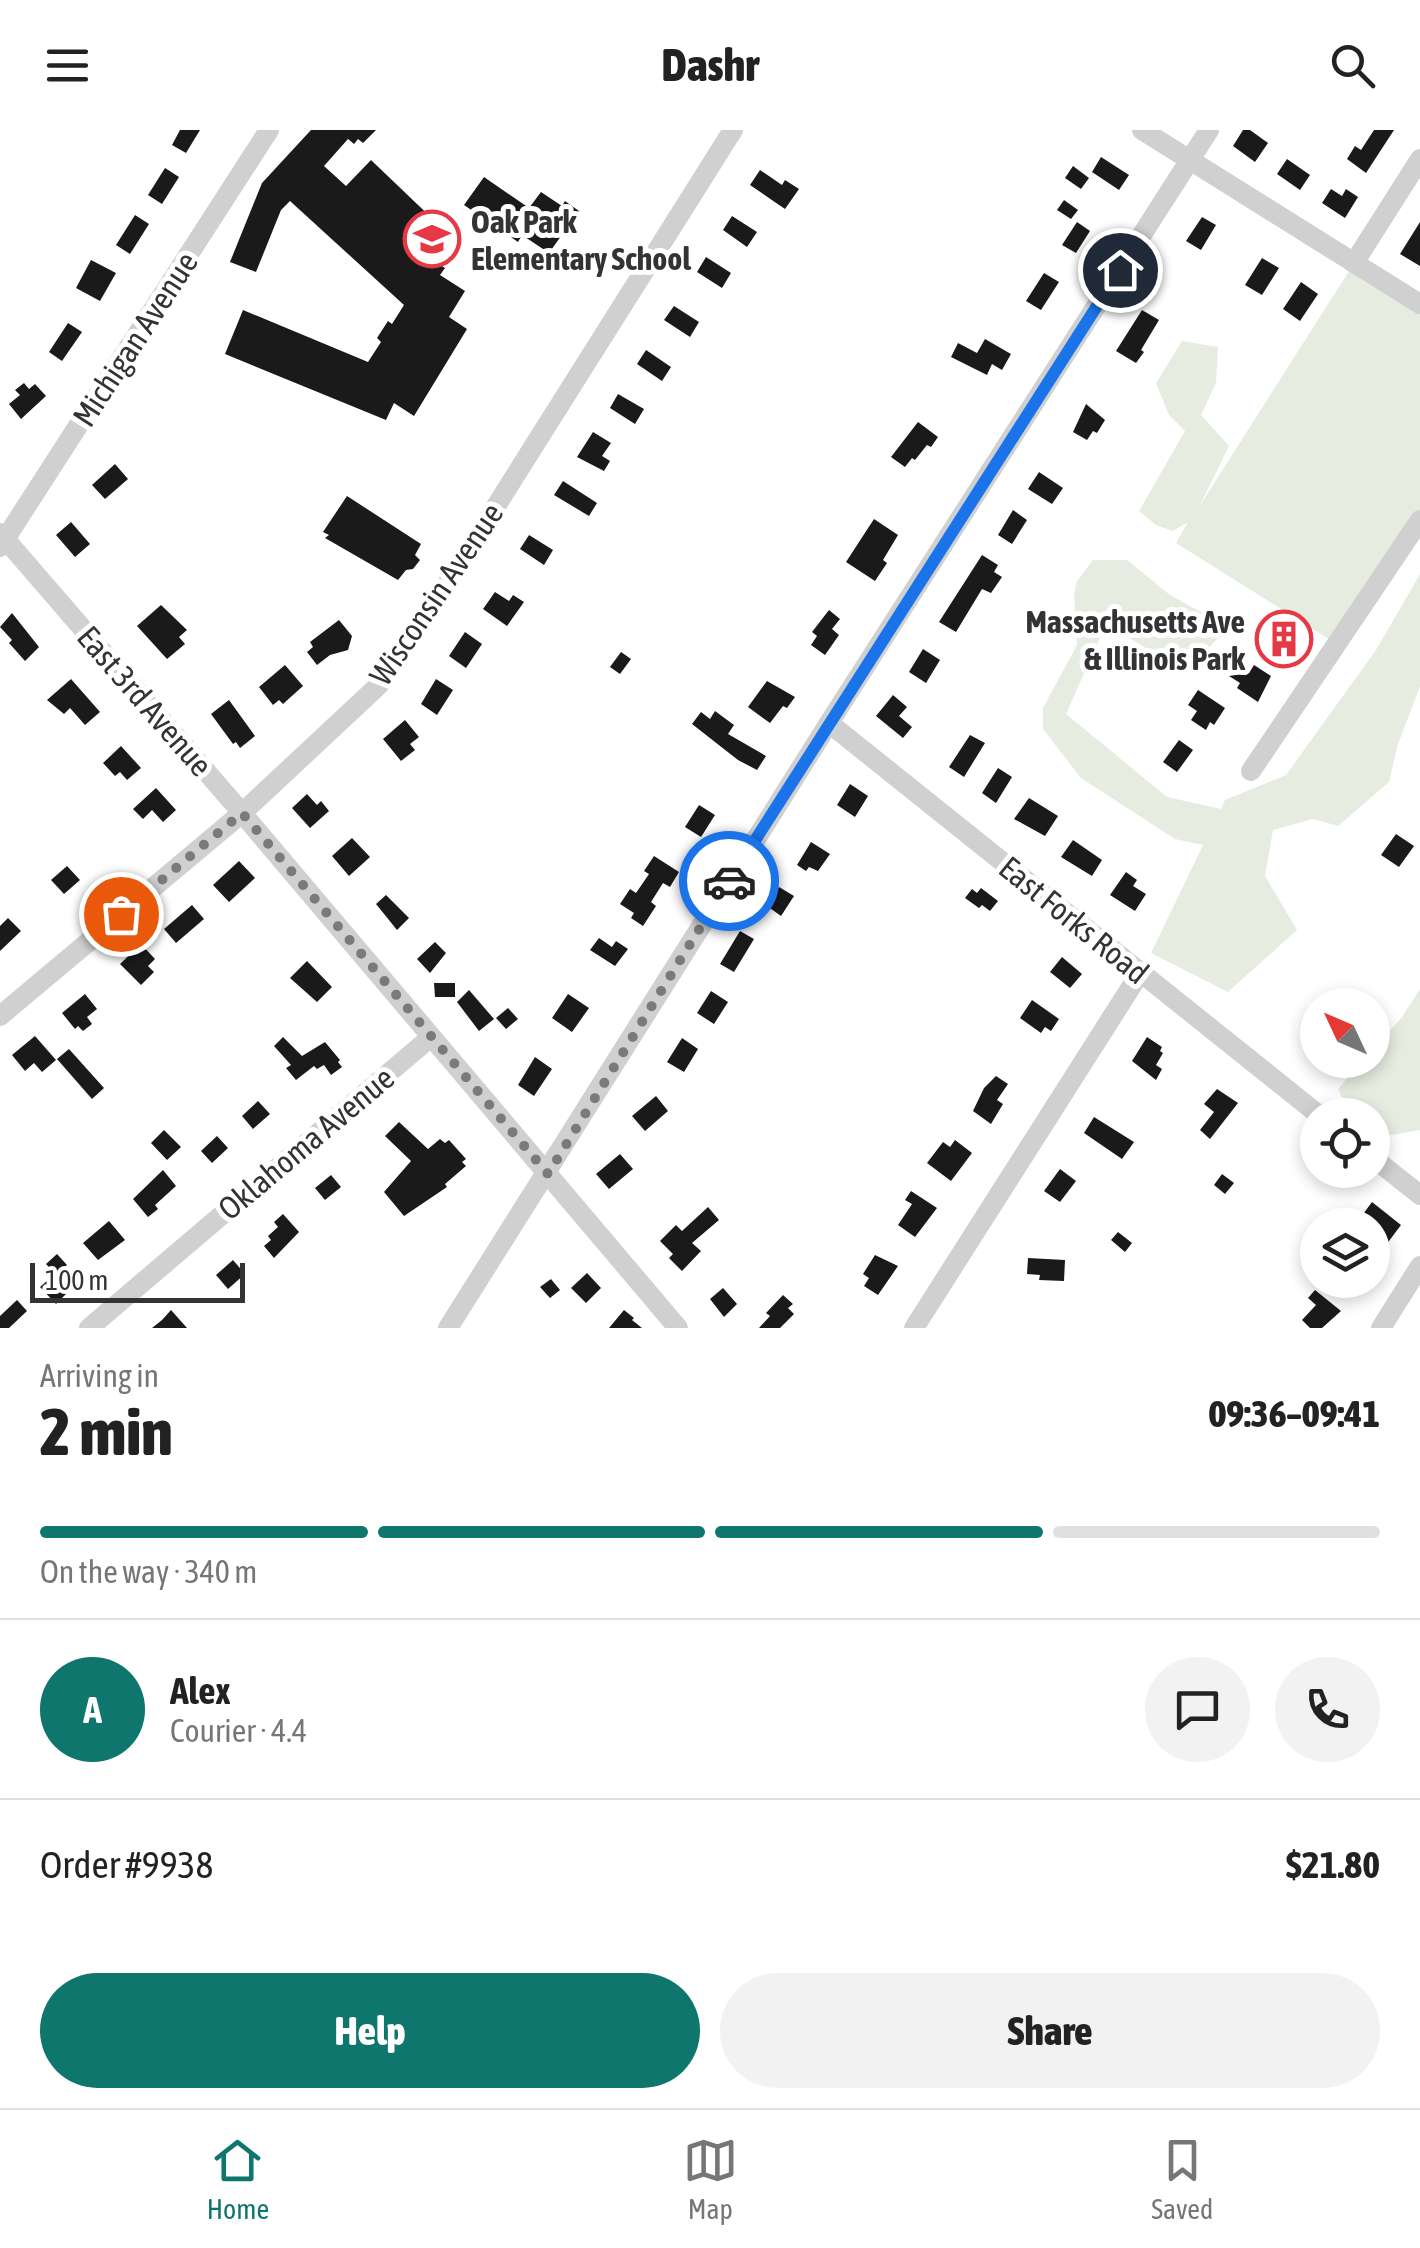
<!DOCTYPE html>
<html lang="en">
<head>
<meta charset="utf-8">
<style>
  :root { --surface:#fff; --page:#f2f2f2; --text:#222; --muted:#767676; --line:#e0e0e0; --accent:#0f766e }
  body { margin:0; font-family:"Asap Condensed",sans-serif; background:var(--page); color:var(--text); height:100vh; display:flex; flex-direction:column; font-size:38px; white-space:nowrap }
  * { box-sizing:border-box; margin:0 }
  p { font-size:32px; color:var(--muted) }
  .icon { flex:none; width:55px; height:55px; fill:none; stroke:currentColor; stroke-width:2; stroke-linecap:round; stroke-linejoin:round }
  .map { position:relative; height:1198px; overflow:hidden }
  .side { display:flex; flex-direction:column; background:var(--surface); flex:1 }
  .side>* { flex:none }
  .needle { width:65px; rotate:314deg }
  .fabs { position:absolute; left:1300px; top:858px; display:grid; gap:20px }
  .fabs a { display:grid; place-items:center; width:90px; height:90px; border-radius:50%; background:var(--surface); box-shadow:0 5px 15px #0003; font-size:50px }
  .scale { position:absolute; left:30px; bottom:25px; width:215px; box-sizing:border-box; padding-left:10px; border:5px solid #333; border-top:0; font-size:28px; line-height:35px; white-space:nowrap; color:#333; -webkit-text-stroke:8px #fff; paint-order:stroke }
  .pin { position:absolute; display:grid; place-items:center; width:85px; height:85px; color:#fff; margin:-42px; border:5px solid #fff; border-radius:50%; box-shadow:0 2px 10px #0007 }
  .courier { position:absolute; display:grid; place-items:center; width:100px; height:100px; margin:-50px; border:8px solid #1a73e8; border-radius:50%; background:#fff; color:#222; box-shadow:0 2px 12px #0007 }
  .headline em { font-style:normal; font-weight:800 }
  .headline div { display:flex; flex-direction:column-reverse }
  .headline { display:flex; align-items:center; justify-content:space-between; height:170px; padding:0 40px }
  h1 { font-size:65px; font-weight:800; line-height:75px }
  .bar { display:grid; grid-template-columns:repeat(4,1fr); gap:15px 10px; align-content:center; height:120px; padding:0 40px }
  .bar i { height:12px; border-radius:8px; background:var(--line) }
  .bar .selected { background:var(--accent) }
  .bar p { grid-column:span 4 }
  .line { display:flex; align-items:center; gap:25px; padding:0 40px; border-top:2px solid var(--line) }
  .line div { flex:1 }
  .round { display:grid; place-items:center; flex:none; width:105px; height:105px; border-radius:52px; background:var(--page) }
  .primary-button { display:flex; gap:20px; margin-top:auto; padding:20px 40px }
  .primary-button a { flex:1; height:115px; border-radius:60px; background:var(--accent); color:#fff; font-size:40px; font-weight:800; line-height:115px; text-align:center }
  .primary-button a+a { background:var(--page); color:var(--text) }
  header { display:flex; justify-content:space-between; align-items:center; height:130px; padding:0 40px; background:var(--surface); font-size:45px; font-weight:800 }
  .menu { display:flex; justify-content:space-around; align-items:center; height:140px; border-top:2px solid var(--line); background:var(--surface); font-size:28px; color:var(--muted) }
  .menu a { display:grid; justify-items:center; gap:5px }
  .menu .selected { color:var(--accent) }
  .map>svg:first-child { display:block }
  .green { fill:#e6ecdf }
  .building { fill:#1a1a1a }
  .lines { fill:none; stroke-linecap:round; stroke-linejoin:round }
  .minor { stroke:#d0d0d0; stroke-width:20 }
  .done { stroke:#7a7a7a; stroke-width:10; stroke-dasharray:0 18 }
  .route { stroke:#1a73e8; stroke-width:12 }
  .labels { text-anchor:middle; dominant-baseline:central; stroke-width:10; stroke-linejoin:round; paint-order:stroke }
  .poi-label { font-size:32px; font-weight:bold; fill:#333; stroke:#fff; text-anchor:start }
  .street-label { font-size:32px; fill:#333; stroke:#fff }
</style>
</head>
<body>
<header><svg class="icon" aria-label="menu" viewBox="0 0 24 24"><path d="M4 6h16M4 12h16M4 18h16"/></svg>Dashr<svg class="icon" aria-label="search" viewBox="0 0 24 24"><circle cx="10" cy="10" r="6"/><path d="M15 15l6 6"/></svg></header>
<div class="map">
<svg width="1420" height="1198" viewBox="0 0 1420 1198">
  <rect width="100%" height="100%" fill="#fff"/>
  <g class="green">
    <polygon points="1351,138 1420,182 1420,381 1332,511 1176,413 1188,392 1173,401 1156,395 1139,381 1185,301 1169,285 1156,253 1182,211 1218,217 1216,253 1201,285 1229,316 1199,377"/>
    <polygon points="1093,430 1127,430 1170,465 1228,497 1192,536 1146,518 1106,494 1066,584 1167,667 1221,679 1225,670 1286,645 1376,520 1420,444 1420,556 1397,617 1389,652 1338,696 1313,689 1273,700 1265,746 1297,800 1228,862 1151,823 1203,715 1175,709 1081,648 1043,599 1043,578 1077,515 1074,465 1077,451"/>
    <polygon points="1420,859 1420,1000 1391,1005 1373,994 1372,985 1351,985 1338,959 1363,930 1372,930 1373,920 1402,887"/>
  </g>
  <g class="building">
    <polygon points="180,0 200,0 186,23 172,15"/>
    <polygon points="311,0 376,0 363,13 358,9 354,14 348,9 324,36 346,56 371,30 440,96 428,108 434,114 425,125 445,138 440,145 465,161 449,187 467,199 414,286 394,273 386,290 225,224 243,180 368,232 381,212 377,208 388,191 392,194 404,175 290,71 281,80 256,142 230,132 262,53"/>
    <polygon points="1243,0 1250,0 1268,13 1255,32 1233,16"/>
    <polygon points="1374,0 1394,0 1366,43 1347,29 1355,16 1361,20"/>
    <polygon points="1101,27 1129,45 1119,60 1092,42"/>
    <polygon points="1287,29 1310,45 1300,60 1277,44"/>
    <polygon points="1073,36 1089,48 1081,59 1065,48"/>
    <polygon points="165,38 179,47 162,74 148,65"/>
    <polygon points="760,40 782,55 785,50 799,59 785,79 750,55"/>
    <polygon points="484,47 529,78 541,62 562,76 565,71 579,81 549,123 522,105 518,112 464,75"/>
    <polygon points="1331,59 1342,66 1346,59 1358,67 1345,88 1322,73"/>
    <polygon points="1064,70 1078,80 1071,89 1057,80"/>
    <polygon points="135,85 149,94 130,124 116,115"/>
    <polygon points="732,86 757,102 747,117 723,100"/>
    <polygon points="1202,87 1216,95 1201,120 1186,111"/>
    <polygon points="1077,92 1090,101 1076,123 1062,115"/>
    <polygon points="1420,92 1420,136 1400,124"/>
    <polygon points="706,127 731,143 722,158 697,142"/>
    <polygon points="1262,128 1279,138 1262,165 1245,155"/>
    <polygon points="91,130 116,143 100,171 76,158"/>
    <polygon points="1044,143 1059,152 1041,180 1026,171"/>
    <polygon points="1301,152 1318,164 1300,191 1283,179"/>
    <polygon points="674,176 699,192 690,207 664,190"/>
    <polygon points="1142,180 1159,190 1141,220 1144,222 1136,233 1116,221"/>
    <polygon points="68,193 82,202 62,231 49,222"/>
    <polygon points="985,209 1011,224 1002,240 992,234 987,245 951,227 958,213 977,223"/>
    <polygon points="646,220 671,237 662,251 637,234"/>
    <polygon points="24,253 29,259 35,254 46,266 21,289 9,274 20,265 15,260"/>
    <polygon points="618,264 644,279 635,294 610,278"/>
    <polygon points="1086,274 1105,290 1097,303 1093,301 1087,310 1073,302"/>
    <polygon points="918,292 938,307 931,317 927,315 915,330 912,328 905,337 891,327"/>
    <polygon points="593,302 611,313 602,326 610,331 604,341 577,327"/>
    <polygon points="115,334 128,349 105,369 92,355"/>
    <polygon points="1039,342 1063,358 1052,374 1028,359"/>
    <polygon points="563,351 597,373 589,386 554,365"/>
    <polygon points="347,366 421,414 415,425 420,430 413,439 406,440 398,450 325,408 329,405 323,402"/>
    <polygon points="1013,380 1027,390 1012,414 998,405"/>
    <polygon points="874,389 898,405 883,430 887,433 875,451 846,432"/>
    <polygon points="71,392 90,414 75,427 56,405"/>
    <polygon points="529,405 553,420 544,435 520,419"/>
    <polygon points="982,425 998,435 994,442 1002,447 991,463 982,459 956,502 939,492"/>
    <polygon points="495,462 509,471 513,465 524,472 507,496 483,479"/>
    <polygon points="161,475 187,500 179,507 185,514 167,529 137,496"/>
    <polygon points="829,480 840,489 832,499 839,505 825,525 811,515 817,506 812,502"/>
    <polygon points="12,483 39,517 25,531 9,513 12,510 0,497"/>
    <polygon points="339,490 352,506 348,520 330,525 317,535 307,522 313,517 310,512"/>
    <polygon points="1283,491 1300,502 1284,527 1267,516"/>
    <polygon points="465,502 482,514 466,538 449,526"/>
    <polygon points="923,519 940,530 926,553 909,542"/>
    <polygon points="621,522 631,529 620,544 610,537"/>
    <polygon points="285,535 303,556 283,574 279,570 273,575 259,557"/>
    <polygon points="1254,535 1271,546 1258,572 1237,558 1240,553 1229,546 1249,543"/>
    <polygon points="71,549 100,582 85,595 70,578 64,584 47,570"/>
    <polygon points="436,549 453,560 437,585 421,574"/>
    <polygon points="767,551 795,567 787,578 783,576 770,593 748,577"/>
    <polygon points="1198,560 1225,578 1214,595 1210,592 1206,600 1191,590 1197,581 1188,575"/>
    <polygon points="893,565 907,577 899,586 912,597 903,608 876,586"/>
    <polygon points="229,570 255,606 240,618 236,612 233,614 211,584"/>
    <polygon points="715,581 734,595 728,604 766,626 757,640 738,630 692,594 701,582 710,589"/>
    <polygon points="405,590 419,607 410,614 415,620 401,631 383,609"/>
    <polygon points="970,605 985,613 964,647 949,637"/>
    <polygon points="1179,610 1193,620 1177,642 1163,632"/>
    <polygon points="121,616 141,638 127,650 120,642 115,646 103,633"/>
    <polygon points="998,638 1012,647 996,673 982,663"/>
    <polygon points="850,654 868,666 855,687 837,675"/>
    <polygon points="156,658 176,680 163,692 152,680 143,689 133,679"/>
    <polygon points="307,664 317,675 321,671 329,681 310,698 292,678"/>
    <polygon points="1029,668 1058,686 1045,706 1014,689"/>
    <polygon points="699,675 715,685 701,707 685,697"/>
    <polygon points="1396,704 1414,716 1399,737 1381,725"/>
    <polygon points="352,708 370,727 349,746 332,726"/>
    <polygon points="1073,710 1102,730 1092,746 1061,727"/>
    <polygon points="811,712 830,724 818,741 809,737 806,741 797,735"/>
    <polygon points="654,726 679,742 670,757 663,753 651,772 656,776 643,796 631,788 634,783 620,774 630,759 636,763 649,744 644,741"/>
    <polygon points="239,731 255,748 229,772 213,755"/>
    <polygon points="67,736 80,750 64,764 51,750"/>
    <polygon points="1126,742 1137,750 1133,756 1146,764 1135,781 1110,765"/>
    <polygon points="779,757 794,766 781,786 767,776"/>
    <polygon points="981,758 998,771 990,781 982,775 979,778 965,768 972,759 977,763"/>
    <polygon points="386,765 409,788 397,800 376,774"/>
    <polygon points="192,775 204,789 176,813 164,799"/>
    <polygon points="8,788 21,801 0,821 0,796"/>
    <polygon points="740,801 754,809 734,842 720,834"/>
    <polygon points="599,808 612,817 616,811 628,819 615,836 590,820"/>
    <polygon points="435,812 446,823 430,843 417,829"/>
    <polygon points="141,814 155,829 148,836 154,842 141,855 120,834"/>
    <polygon points="1062,827 1082,844 1070,858 1050,842"/>
    <polygon points="307,831 332,857 317,872 290,848"/>
    <polygon points="434,853 455,853 455,867 435,867"/>
    <polygon points="469,860 494,889 479,901 457,872"/>
    <polygon points="711,861 728,872 714,894 697,883"/>
    <polygon points="85,864 97,879 87,887 92,894 83,901 78,896 75,899 62,883"/>
    <polygon points="568,864 589,878 572,902 552,888"/>
    <polygon points="1032,870 1059,889 1051,901 1045,897 1041,903 1020,888"/>
    <polygon points="508,878 518,889 506,899 496,888"/>
    <polygon points="35,906 56,930 42,942 34,933 25,941 12,925"/>
    <polygon points="283,907 302,926 325,912 340,930 338,932 342,937 331,945 324,935 317,939 314,936 296,950 286,938 291,935 274,916"/>
    <polygon points="1147,907 1162,917 1160,921 1163,923 1156,935 1162,939 1156,950 1132,931"/>
    <polygon points="682,908 698,919 684,942 667,932"/>
    <polygon points="69,919 104,958 92,969 57,929"/>
    <polygon points="535,927 552,939 534,966 518,955"/>
    <polygon points="996,946 1008,954 997,970 1003,974 991,994 973,981 984,958"/>
    <polygon points="1217,959 1238,973 1210,1009 1200,1000 1214,982 1204,974"/>
    <polygon points="656,966 668,981 645,1001 632,986"/>
    <polygon points="258,971 270,984 253,999 242,986"/>
    <polygon points="1094,987 1134,1012 1122,1029 1084,1003"/>
    <polygon points="399,992 428,1019 440,1009 445,1013 449,1010 466,1029 462,1032 466,1036 445,1054 447,1057 404,1086 384,1062 411,1031 385,1006"/>
    <polygon points="164,1000 181,1017 167,1030 151,1013"/>
    <polygon points="217,1006 228,1018 212,1033 201,1021"/>
    <polygon points="955,1010 972,1023 951,1051 927,1033 943,1012 950,1017"/>
    <polygon points="620,1024 633,1039 609,1059 596,1044"/>
    <polygon points="1060,1039 1076,1051 1060,1072 1044,1061"/>
    <polygon points="163,1040 176,1056 155,1075 158,1079 148,1087 133,1069"/>
    <polygon points="1222,1044 1234,1053 1225,1064 1214,1055"/>
    <polygon points="331,1045 341,1057 325,1070 315,1058"/>
    <polygon points="911,1061 937,1078 915,1107 898,1095 912,1074 905,1070"/>
    <polygon points="1372,1072 1401,1095 1383,1119 1372,1111 1372,1095 1355,1095"/>
    <polygon points="708,1077 719,1090 692,1113 701,1121 682,1141 669,1128 673,1124 660,1111 676,1095 682,1101"/>
    <polygon points="283,1084 299,1102 274,1128 264,1116 271,1110 268,1106 278,1097 274,1092"/>
    <polygon points="109,1091 125,1110 98,1130 83,1113"/>
    <polygon points="1118,1102 1132,1113 1125,1122 1111,1110"/>
    <polygon points="57,1124 67,1135 56,1145 46,1134"/>
    <polygon points="875,1125 898,1136 878,1165 864,1156 869,1148 863,1144"/>
    <polygon points="1028,1128 1065,1130 1064,1151 1039,1150 1040,1145 1027,1144"/>
    <polygon points="233,1130 245,1144 228,1159 216,1145"/>
    <polygon points="587,1143 601,1158 586,1173 571,1158"/>
    <polygon points="54,1145 69,1161 56,1174 40,1157"/>
    <polygon points="551,1149 560,1160 550,1168 540,1157"/>
    <polygon points="723,1158 737,1174 724,1187 710,1169"/>
    <polygon points="1315,1160 1341,1181 1322,1198 1310,1198 1302,1190 1316,1175 1308,1168"/>
    <polygon points="783,1165 793,1174 788,1178 794,1184 780,1198 759,1198 770,1186 766,1183"/>
    <polygon points="17,1170 27,1181 9,1198 0,1198 0,1186"/>
    <polygon points="171,1180 187,1198 152,1198 162,1190"/>
    <polygon points="624,1180 634,1188 632,1190 642,1198 609,1198"/>
  </g>
  <g class="lines">
    <g class="minor">
      <polyline points="1142,0 1420,174"/>
      <polyline points="1354,133 1420,29"/>
      <polyline points="0,403 242,683 678,1198"/>
      <polyline points="0,417 269,0"/>
      <polyline points="829,593 1319,985"/>
      <polyline points="1251,641 1420,390"/>
      <polyline points="0,886 242,683 379,555 423,492 733,0"/>
      <polyline points="1372,1027 1420,1065"/>
      <polyline points="89,1198 431,907"/>
      <polyline points="448,1198 829,593 1209,0"/>
      <polyline points="914,1198 1140,843"/>
      <polyline points="1381,1198 1420,1136"/>
    </g>
  </g>
  <g class="lines">
    <polyline class="done" points="121,784 242,683 548,1044 729,751"/>
    <polyline class="route" points="729,751 1120,140"/>
  </g>
  <defs>
    <g id="school-ring" transform="scale(2.875)"><circle r="9.5" fill="#fff" stroke="#e63946" stroke-width="1.5"/><path d="M0-5L7-2L0 1L-7-2ZM-4 1L0 2.5L4 1V4Q0 6-4 4Z" fill="#e63946"/></g>
    <g id="building-ring" transform="scale(2.875)"><circle r="9.5" fill="#fff" stroke="#e63946" stroke-width="1.5"/><path d="M-4-6H4V6H1V3H-1V6H-4ZM-2.5-4.3h1.7v1.8h-1.7ZM.8-4.3h1.7v1.8H.8ZM-2.5-1h1.7V.8h-1.7ZM.8-1h1.7V.8H.8Z" fill="#e63946"/></g>
  </defs>
  <g fill-rule="evenodd">
    <use href="#school-ring" x="432" y="109"/>
    <use href="#building-ring" x="1284" y="509"/>
  </g>
  <g class="labels">
    <g class="poi-label">
      <text x="471" y="91">Oak Park<tspan x="471" dy="37">Elementary School</tspan></text>
      <text x="1245" y="491" text-anchor="end">Massachusetts Ave<tspan x="1245" dy="37">&amp; Illinois Park</tspan></text>
    </g>
    <g class="street-label">
      <text transform="translate(135 209) rotate(-57)">Michigan Avenue</text>
      <text transform="translate(436 464) rotate(-56)">Wisconsin Avenue</text>
      <text transform="translate(145 571) rotate(49)">East 3rd Avenue</text>
      <text transform="translate(1074 790) rotate(39)">East Forks Road</text>
      <text transform="translate(306 1013) rotate(-40)">Oklahoma Avenue</text>
    </g>
  </g>
</svg>
<div class="fabs">
<a><svg class="needle" viewBox="-14 -14 28 28"><path d="M0-13l5 13h-10z" fill="#e53935"/><path d="M0 13l5-13h-10z" fill="#767676"/></svg></a>
<a><svg class="icon" aria-label="locate" viewBox="0 0 24 24"><circle cx="12" cy="12" r="6"/><path d="M12 2v4M12 18v4M2 12h4M18 12h4"/></svg></a>
<a><svg class="icon" aria-label="layers" viewBox="0 0 24 24"><path d="M12 4l9 5-9 5-9-5zM3 14l9 5 9-5"/></svg></a>
</div>
<div class="scale">100 m</div>
<div class="pin" style="left:121px;top:784px;background:#ea580c"><svg class="icon" aria-label="bag" viewBox="0 0 24 24"><path d="M5 8h14l-1 12H6zM9 8a3 3 0 0 1 6 0"/></svg></div>
<div class="pin" style="left:1120px;top:140px;background:#1f2937"><svg class="icon" aria-label="home" viewBox="0 0 24 24"><path d="M3 11l9-7 9 7M6 9v11h12V9"/></svg></div>
<div class="courier" style="left:729px;top:751px"><svg class="icon" aria-label="car" viewBox="0 0 24 24"><path d="M5 17H2v-5l4-1 3-4h7l3 4 3 1v5h-3M9 17h6M6 11h13"/><circle cx="7" cy="17" r="2"/><circle cx="17" cy="17" r="2"/></svg></div>
</div>
<section class="side">
<div class="headline"><div><h1>2 min</h1><p>Arriving in</p></div><em>09:36–09:41</em></div>
<div class="bar"><i class="selected"></i><i class="selected"></i><i class="selected"></i><i></i><p>On the way · 340 m</p></div>
<div class="line" style="height:180px"><b class="round" style="background:var(--accent);color:#fff">A</b><div><b>Alex</b><p>Courier · 4.4</p></div><a class="round"><svg class="icon" aria-label="chat" viewBox="0 0 24 24"><path d="M4 5h16v11H9l-5 4z"/></svg></a><a class="round"><svg class="icon" aria-label="phone" viewBox="0 0 24 24"><path d="M5 4h4l2 5-3 2q2 4 5 5l2-3 5 2v4C11 20 4 13 5 4z"/></svg></a></div>
<div class="line" style="height:130px"><div>Order #9938</div><b>$21.80</b></div>
<div class="primary-button"><a>Help</a><a>Share</a></div>
</section>
<nav class="menu">
<a class="selected"><svg class="icon" aria-label="home" viewBox="0 0 24 24"><path d="M3 11l9-7 9 7M6 9v11h12V9"/></svg>Home</a>
<a><svg class="icon" aria-label="map" viewBox="0 0 24 24"><path d="M3 6l6-2 6 2 6-2v14l-6 2-6-2-6 2zM9 4v14M15 6v14"/></svg>Map</a>
<a><svg class="icon" aria-label="saved" viewBox="0 0 24 24"><path d="M7 4h10v16l-5-4-5 4z"/></svg>Saved</a>
</nav>
</body>
</html>
